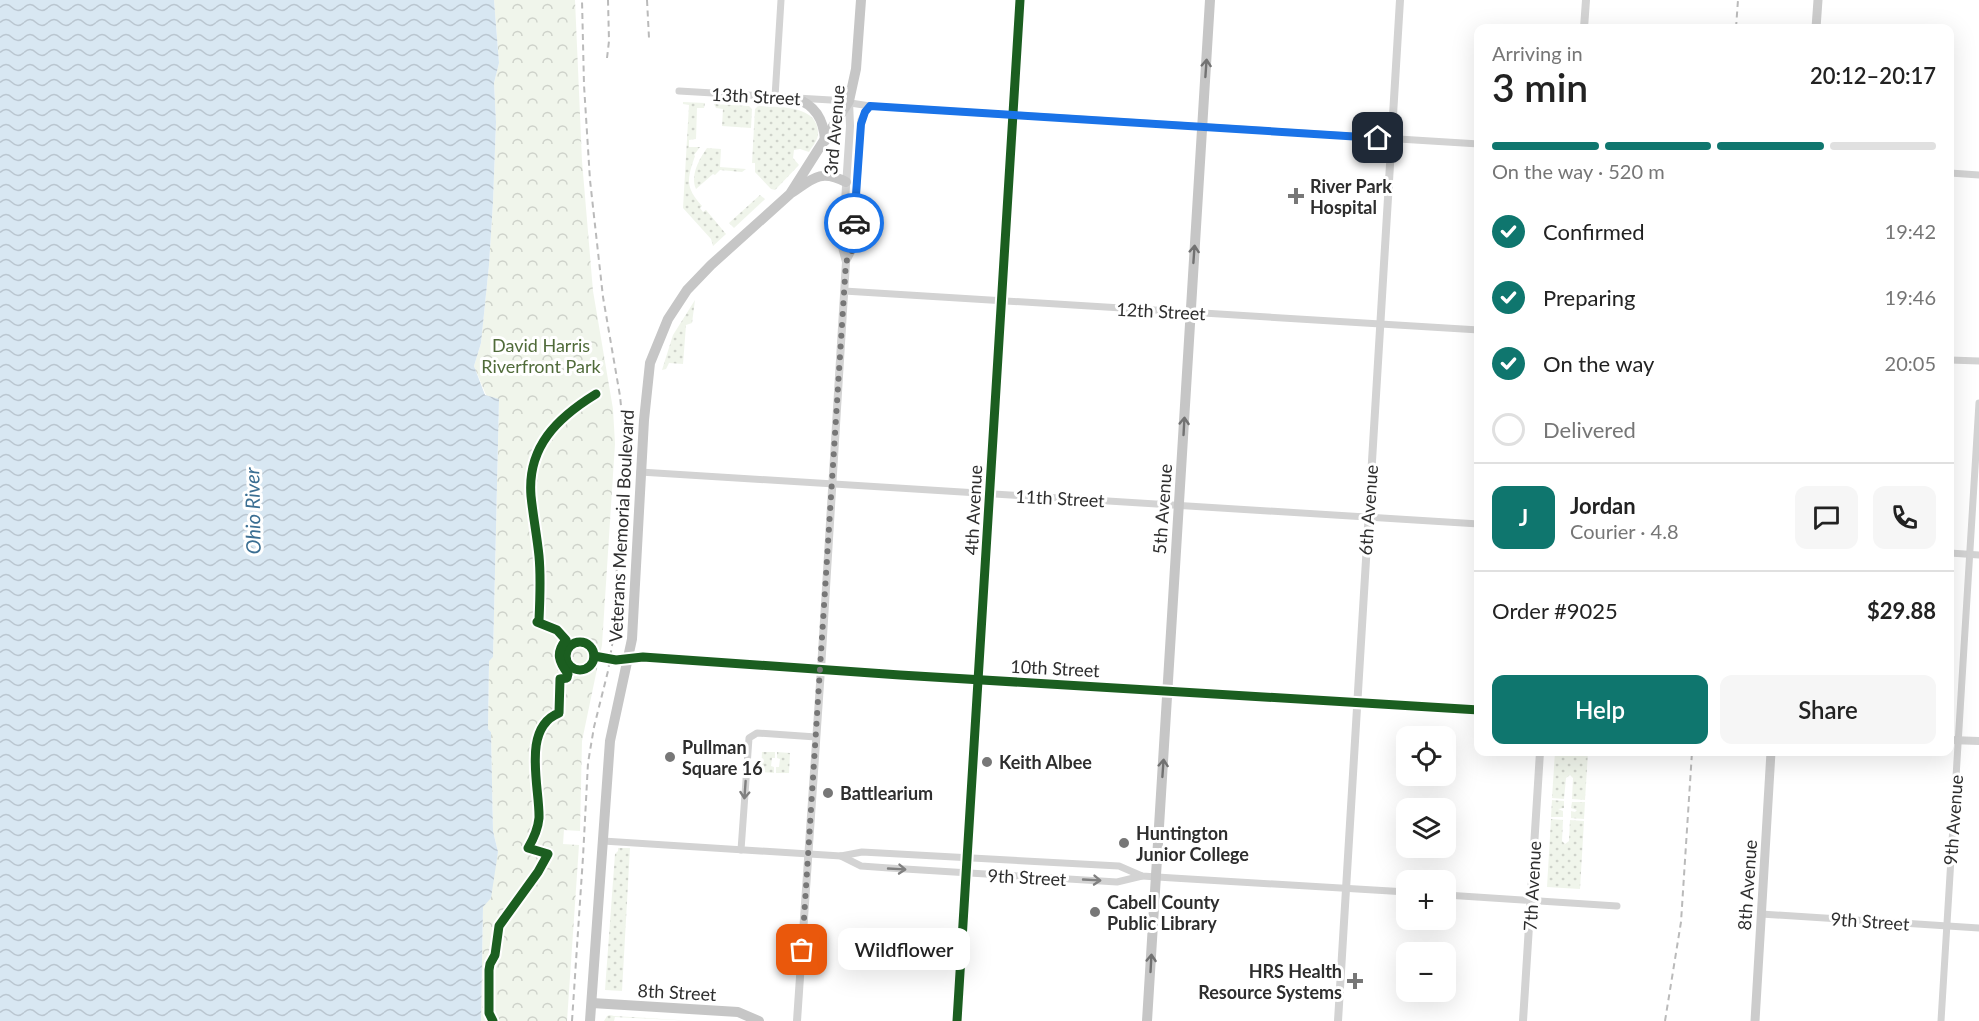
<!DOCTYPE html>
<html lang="en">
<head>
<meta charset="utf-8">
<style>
  :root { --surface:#fff; --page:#f6f6f6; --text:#222; --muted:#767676; --line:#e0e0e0; --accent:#0f766e }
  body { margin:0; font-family:Lato,sans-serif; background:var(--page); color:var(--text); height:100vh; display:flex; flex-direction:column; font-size:22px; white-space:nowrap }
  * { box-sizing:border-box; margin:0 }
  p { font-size:20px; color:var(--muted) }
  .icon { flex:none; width:33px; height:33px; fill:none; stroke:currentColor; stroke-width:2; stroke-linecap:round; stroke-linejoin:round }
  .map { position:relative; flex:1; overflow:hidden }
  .sheet { position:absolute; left:1474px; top:24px; width:480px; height:732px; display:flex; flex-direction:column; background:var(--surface); border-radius:12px; box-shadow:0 6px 24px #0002 }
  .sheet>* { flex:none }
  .fabs { position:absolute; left:1396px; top:726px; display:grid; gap:12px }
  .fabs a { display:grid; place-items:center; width:60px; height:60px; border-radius:12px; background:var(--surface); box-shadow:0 6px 24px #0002; font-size:30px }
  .pin { position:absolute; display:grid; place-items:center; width:51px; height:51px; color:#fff; margin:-26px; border-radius:12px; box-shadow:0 3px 9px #0006 }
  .courier { position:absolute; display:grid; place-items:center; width:60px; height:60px; margin:-30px; border:4px solid #1a73e8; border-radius:50%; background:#fff; color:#222; box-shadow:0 2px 8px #0007 }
  .bubble { position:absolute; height:42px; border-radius:12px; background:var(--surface); box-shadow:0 6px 24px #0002; font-size:20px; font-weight:600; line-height:42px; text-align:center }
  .summary em { font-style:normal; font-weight:600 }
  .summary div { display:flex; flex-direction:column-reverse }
  .summary { display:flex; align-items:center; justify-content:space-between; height:102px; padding:0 18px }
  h1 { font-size:39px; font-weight:600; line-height:45px }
  .bar { display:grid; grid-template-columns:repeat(4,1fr); gap:9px 6px; align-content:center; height:72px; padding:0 18px }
  .bar i { height:8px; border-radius:4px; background:var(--line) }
  .bar .selected { background:var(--accent) }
  .bar p { grid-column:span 4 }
  .line { display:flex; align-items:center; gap:15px; padding:0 18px; border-top:2px solid var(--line) }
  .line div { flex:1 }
  .round { display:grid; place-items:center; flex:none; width:63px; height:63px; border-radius:12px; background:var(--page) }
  ol { padding:0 18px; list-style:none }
  li { display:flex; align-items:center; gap:18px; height:66px }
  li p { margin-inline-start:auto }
  li .icon { padding:6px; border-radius:50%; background:var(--accent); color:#fff; stroke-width:4 }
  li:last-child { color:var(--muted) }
  li i { width:33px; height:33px; border:3px solid var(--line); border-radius:50% }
  .cta { display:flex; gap:12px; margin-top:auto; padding:12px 18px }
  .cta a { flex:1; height:69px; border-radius:12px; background:var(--accent); color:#fff; font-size:24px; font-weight:600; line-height:69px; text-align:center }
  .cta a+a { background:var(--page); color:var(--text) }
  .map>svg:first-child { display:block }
  .grass { fill:url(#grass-dots) }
  .park { fill:url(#park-crowns) }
  .water { fill:url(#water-waves) }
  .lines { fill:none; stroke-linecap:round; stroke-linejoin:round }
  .minor { stroke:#d3d3d3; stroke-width:7 }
  .tertiary { stroke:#d3d3d3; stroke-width:8 }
  .secondary { stroke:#ccc; stroke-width:9 }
  .primary { stroke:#c6c6c6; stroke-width:10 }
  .rail { stroke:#bababa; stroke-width:2; stroke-dasharray:6 4.5; stroke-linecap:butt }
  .cycleway-casing { stroke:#fff; stroke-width:13 }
  .cycleway { stroke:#1b5e20; stroke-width:9 }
  .oneway { stroke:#727272 }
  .oneway2 { stroke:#808080 }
  .done { stroke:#777; stroke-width:6; stroke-dasharray:0 10.8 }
  .route { stroke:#1a73e8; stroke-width:8 }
  .poi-dot { fill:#777; stroke:#fff; stroke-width:2 }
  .labels { text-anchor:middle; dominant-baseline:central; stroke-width:6; stroke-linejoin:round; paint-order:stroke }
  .street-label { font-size:18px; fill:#2e2e2e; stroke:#fff }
  .poi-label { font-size:18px; font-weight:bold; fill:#2e2e2e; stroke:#fff; text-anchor:start }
  .park-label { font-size:18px; fill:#506b3a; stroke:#fff }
  .water-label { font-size:20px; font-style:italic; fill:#3a6e92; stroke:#fff }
</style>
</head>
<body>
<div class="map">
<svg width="1979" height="1021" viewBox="0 0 1979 1021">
  <defs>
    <pattern id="grass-dots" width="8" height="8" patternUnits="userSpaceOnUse" patternTransform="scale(1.5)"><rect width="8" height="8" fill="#f0f5eb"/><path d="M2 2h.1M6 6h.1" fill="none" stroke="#ced2ca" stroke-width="1.8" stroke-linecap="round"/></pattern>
    <pattern id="park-crowns" width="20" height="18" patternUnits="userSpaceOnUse" patternTransform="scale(1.5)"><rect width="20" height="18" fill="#f0f5eb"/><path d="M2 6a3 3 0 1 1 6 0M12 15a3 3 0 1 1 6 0" fill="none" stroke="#ced2ca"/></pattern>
    <pattern id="water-waves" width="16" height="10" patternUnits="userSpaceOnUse" patternTransform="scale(1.5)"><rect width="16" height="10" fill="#d8e7f2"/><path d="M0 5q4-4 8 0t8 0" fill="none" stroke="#bac6d0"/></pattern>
  </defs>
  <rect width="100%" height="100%" fill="#fff"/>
  <g class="grass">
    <path d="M683 102 705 103 704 108H697L696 139 689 140V147H700L694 155 695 156C687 179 685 187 702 206L700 208 703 212 706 210 726 234 713 246 711 239 683 208 689 105 683 104Z"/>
    <polygon points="714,104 749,106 752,109 751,128 722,126 723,109 716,108"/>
    <path d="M758 106C777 107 820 104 818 135 817 141 812 147 809 152L800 149 794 150 793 158 799 165 775 190 771 189 755 172V163H752L755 109Z"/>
    <path d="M707 148 721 149 720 167 746 169 742 172 720 170 715 175 713 174 696 189C690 176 699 159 707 148Z"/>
    <polygon points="760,195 765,199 734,228 729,223"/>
    <polygon points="695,300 692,323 686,325 683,364 669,363 666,369 662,370 673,335"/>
    <polygon points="762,752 775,752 775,758 772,758 771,766 774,767 774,773 761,772"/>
    <polygon points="777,752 790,753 789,773 776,773 776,767 779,767 780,759 777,758"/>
    <polygon points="1555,752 1588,752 1585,800 1572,799 1573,778 1570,775 1566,778 1564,799 1552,798"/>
    <polygon points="1552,800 1564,801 1564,808 1558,809 1563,811 1563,817 1551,817"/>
    <polygon points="1572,802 1585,802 1584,819 1571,818 1571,811 1575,812 1577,810 1571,808"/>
    <polygon points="1551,819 1563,820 1562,841 1565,844 1569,841 1570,820 1584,821 1580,889 1547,887"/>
    <polygon points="618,848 630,848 622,991 605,990 615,854 618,851"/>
    <polygon points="610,1015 614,1016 694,1021 615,1017 614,1021 604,1021 607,1016"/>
  </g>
  <polygon class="park" points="494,0 575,0 582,161 593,291 613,409 615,444 602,645 582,741 580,831 564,830 563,844 579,845 567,1021 481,1021 483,907 498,852 493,831 491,732 488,729 489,660 493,657 499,400 486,395 474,366 481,343 489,265 493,202 496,122 494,83 499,63"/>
  <polygon class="water" points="0,0 494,0 499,63 494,83 496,122 493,202 489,265 481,343 474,366 485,395 499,399 493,657 489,661 488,729 491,732 493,831 498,852 491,898 483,907 481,1021 0,1021"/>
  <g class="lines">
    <g class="minor">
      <polyline points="679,91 831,100 870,106 1479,144"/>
      <polyline points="775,97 781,0"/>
      <polyline points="1950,173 1979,175"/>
      <polyline points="846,262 853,249 861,120 865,112 870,106"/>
      <polyline points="844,291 1479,330"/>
      <polyline points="1950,360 1979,361"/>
      <polyline points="640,472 1479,524"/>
      <polyline points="1950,553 1979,555"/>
      <polyline points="603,841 841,856 862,852 1119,866 1142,876 1173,878 1407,892"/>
      <polyline points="741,850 749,738 757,733 816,737"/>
      <polyline points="841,856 861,866 889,868 1117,882 1142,876"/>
      <polyline points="1446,895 1617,906"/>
      <polyline points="1761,914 1979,928"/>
      <polyline points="1941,1021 1979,403"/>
    </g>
    <g class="tertiary">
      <polyline points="1584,28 1586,0"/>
      <polyline points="628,659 643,657 900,675 1479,710"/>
      <polyline points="1950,740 1979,741"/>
      <polyline points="797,1021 821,669 846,262 842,247 850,126 849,101"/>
      <polyline points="957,1021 1020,0"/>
      <polyline points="1338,1021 1400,0"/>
      <polyline points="1523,1021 1540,752"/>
    </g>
    <g class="secondary">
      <polyline points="1816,28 1818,0"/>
      <polyline points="1755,1021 1771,752"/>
    </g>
    <g class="primary">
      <path d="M795 98C815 105 824 119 825 141"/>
      <path d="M793 192C813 178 821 169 846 182"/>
      <polyline points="592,1003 738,1012 759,1021"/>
      <polyline points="590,1021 610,741 632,639 644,420 650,363 668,319 687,290 711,265 790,194 849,101 856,69 861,0"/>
      <polyline points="1147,1021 1210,0"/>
    </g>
    <g class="rail">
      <polyline points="647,0 649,38"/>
      <polyline points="1736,28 1738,0"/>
      <polyline points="607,58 609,41 608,0"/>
      <polyline points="572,1021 583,857 588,763 594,727 608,671 613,639 624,435 620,396 603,297 590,180 584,85 582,0"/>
      <polyline points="1665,1021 1681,922 1692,752"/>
    </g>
    <g class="cycleway-casing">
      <g id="cycleway">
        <circle cx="580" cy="656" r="14"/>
        <polyline points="594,656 616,660 643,657 900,675 1479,710"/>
        <path d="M493 1021 489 1013V970L490 964 495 955 499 926 538 872 548 854 528 848C534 838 538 829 539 818 540 788 521 728 559 713L560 679 567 678 568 674C559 662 555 653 566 640L557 630 537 622 539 620C540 599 541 577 539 556 537 536 533 516 531 496 527 447 557 418 596 394"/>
        <polyline points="957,1021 1020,0"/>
      </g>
    </g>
    <use href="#cycleway" class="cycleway"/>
  </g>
  <defs><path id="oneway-shaft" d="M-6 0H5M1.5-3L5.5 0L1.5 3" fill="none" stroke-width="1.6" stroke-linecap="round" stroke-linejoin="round" transform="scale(1.5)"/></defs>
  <g class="oneway">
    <use href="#oneway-shaft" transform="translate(1206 68) rotate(-86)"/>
    <use href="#oneway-shaft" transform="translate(1194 254) rotate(-86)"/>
    <use href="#oneway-shaft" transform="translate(1184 426) rotate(-87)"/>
    <use href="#oneway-shaft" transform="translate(1163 768) rotate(-86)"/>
    <use href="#oneway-shaft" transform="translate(1151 963) rotate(-87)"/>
  </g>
  <g class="oneway2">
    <use href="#oneway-shaft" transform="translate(745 790) rotate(94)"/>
    <use href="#oneway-shaft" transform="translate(897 869) rotate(3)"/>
    <use href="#oneway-shaft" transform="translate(1092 880) rotate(3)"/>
  </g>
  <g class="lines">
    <polyline class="done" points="802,950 846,262 853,249 854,223"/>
    <polyline class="route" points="854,223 861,124 865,112 870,106 1378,138"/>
  </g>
  <g class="poi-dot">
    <path d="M1293 187h6v6h6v6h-6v6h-6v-6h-6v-6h6z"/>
    <circle cx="670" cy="757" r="6"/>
    <circle cx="987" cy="762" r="6"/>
    <circle cx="828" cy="793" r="6"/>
    <circle cx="1124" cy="843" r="6"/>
    <circle cx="1095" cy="912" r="6"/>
    <path d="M1352 972h6v6h6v6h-6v6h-6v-6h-6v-6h6z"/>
  </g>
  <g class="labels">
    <g class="street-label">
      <text transform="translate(756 96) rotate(3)">13th Street</text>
      <text transform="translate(834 130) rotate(-85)">3rd Avenue</text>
      <text transform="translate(1161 311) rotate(3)">12th Street</text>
      <text transform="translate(1060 498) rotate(3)">11th Street</text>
      <text transform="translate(1162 509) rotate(-86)">5th Avenue</text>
      <text transform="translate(973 510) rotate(-87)">4th Avenue</text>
      <text transform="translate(1368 510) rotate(-86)">6th Avenue</text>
      <text transform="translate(621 526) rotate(-87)">Veterans Memorial Boulevard</text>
      <text transform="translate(1055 668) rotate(3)">10th Street</text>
      <text transform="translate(1953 820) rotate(-86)">9th Avenue</text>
      <text transform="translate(1027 877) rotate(3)">9th Street</text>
      <text transform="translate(1747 885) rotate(-86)">8th Avenue</text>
      <text transform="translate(1532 886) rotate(-87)">7th Avenue</text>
      <text transform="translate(1870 921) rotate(4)">9th Street</text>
      <text transform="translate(677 992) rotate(3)">8th Street</text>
    </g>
    <g class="poi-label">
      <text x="1310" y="186">River Park<tspan x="1310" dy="21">Hospital</tspan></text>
      <text x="682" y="747">Pullman<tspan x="682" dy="21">Square 16</tspan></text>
      <text x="999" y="762">Keith Albee</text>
      <text x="840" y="793">Battlearium</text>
      <text x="1136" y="833">Huntington<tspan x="1136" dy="21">Junior College</tspan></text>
      <text x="1107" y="902">Cabell County<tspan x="1107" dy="21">Public Library</tspan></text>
      <text x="1342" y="971" text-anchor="end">HRS Health<tspan x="1342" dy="21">Resource Systems</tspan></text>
    </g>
    <g class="park-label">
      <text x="541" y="345">David Harris<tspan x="541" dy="21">Riverfront Park</tspan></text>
    </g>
    <g class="water-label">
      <text transform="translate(252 511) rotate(-91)">Ohio River</text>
    </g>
  </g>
</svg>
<div class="fabs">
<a><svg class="icon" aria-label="locate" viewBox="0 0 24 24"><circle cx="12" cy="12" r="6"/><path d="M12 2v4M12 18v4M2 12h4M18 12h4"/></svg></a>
<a><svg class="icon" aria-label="layers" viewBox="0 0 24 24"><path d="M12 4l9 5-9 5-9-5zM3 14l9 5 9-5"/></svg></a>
<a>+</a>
<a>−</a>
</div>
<div class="pin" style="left:802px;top:950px;background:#ea580c"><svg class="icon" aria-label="bag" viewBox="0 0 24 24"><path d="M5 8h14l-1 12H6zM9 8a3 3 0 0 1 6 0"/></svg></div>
<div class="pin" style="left:1378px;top:138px;background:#1f2937"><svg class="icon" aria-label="home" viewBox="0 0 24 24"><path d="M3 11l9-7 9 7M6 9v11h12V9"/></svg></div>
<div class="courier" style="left:854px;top:223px"><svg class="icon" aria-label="car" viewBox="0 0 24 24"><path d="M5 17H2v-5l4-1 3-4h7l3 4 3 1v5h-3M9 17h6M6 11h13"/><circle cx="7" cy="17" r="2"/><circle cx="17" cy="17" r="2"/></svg></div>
<div class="bubble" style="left:838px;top:928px;width:132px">Wildflower</div>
<section class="sheet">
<div class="summary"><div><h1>3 min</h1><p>Arriving in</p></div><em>20:12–20:17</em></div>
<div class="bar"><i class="selected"></i><i class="selected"></i><i class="selected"></i><i></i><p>On the way · 520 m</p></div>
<ol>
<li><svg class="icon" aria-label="check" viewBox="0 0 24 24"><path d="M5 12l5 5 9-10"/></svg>Confirmed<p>19:42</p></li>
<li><svg class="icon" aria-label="check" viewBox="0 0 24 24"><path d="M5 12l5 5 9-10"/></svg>Preparing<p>19:46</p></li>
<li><svg class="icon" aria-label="check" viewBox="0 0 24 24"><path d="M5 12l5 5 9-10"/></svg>On the way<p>20:05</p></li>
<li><i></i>Delivered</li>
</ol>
<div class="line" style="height:108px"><b class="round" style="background:var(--accent);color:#fff">J</b><div><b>Jordan</b><p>Courier · 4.8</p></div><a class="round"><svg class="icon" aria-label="chat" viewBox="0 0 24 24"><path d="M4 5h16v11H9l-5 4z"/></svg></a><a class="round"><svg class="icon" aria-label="phone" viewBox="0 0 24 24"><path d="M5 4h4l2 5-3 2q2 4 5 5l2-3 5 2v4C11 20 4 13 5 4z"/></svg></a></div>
<div class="line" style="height:78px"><div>Order #9025</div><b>$29.88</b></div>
<div class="cta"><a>Help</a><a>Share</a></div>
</section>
</div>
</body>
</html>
